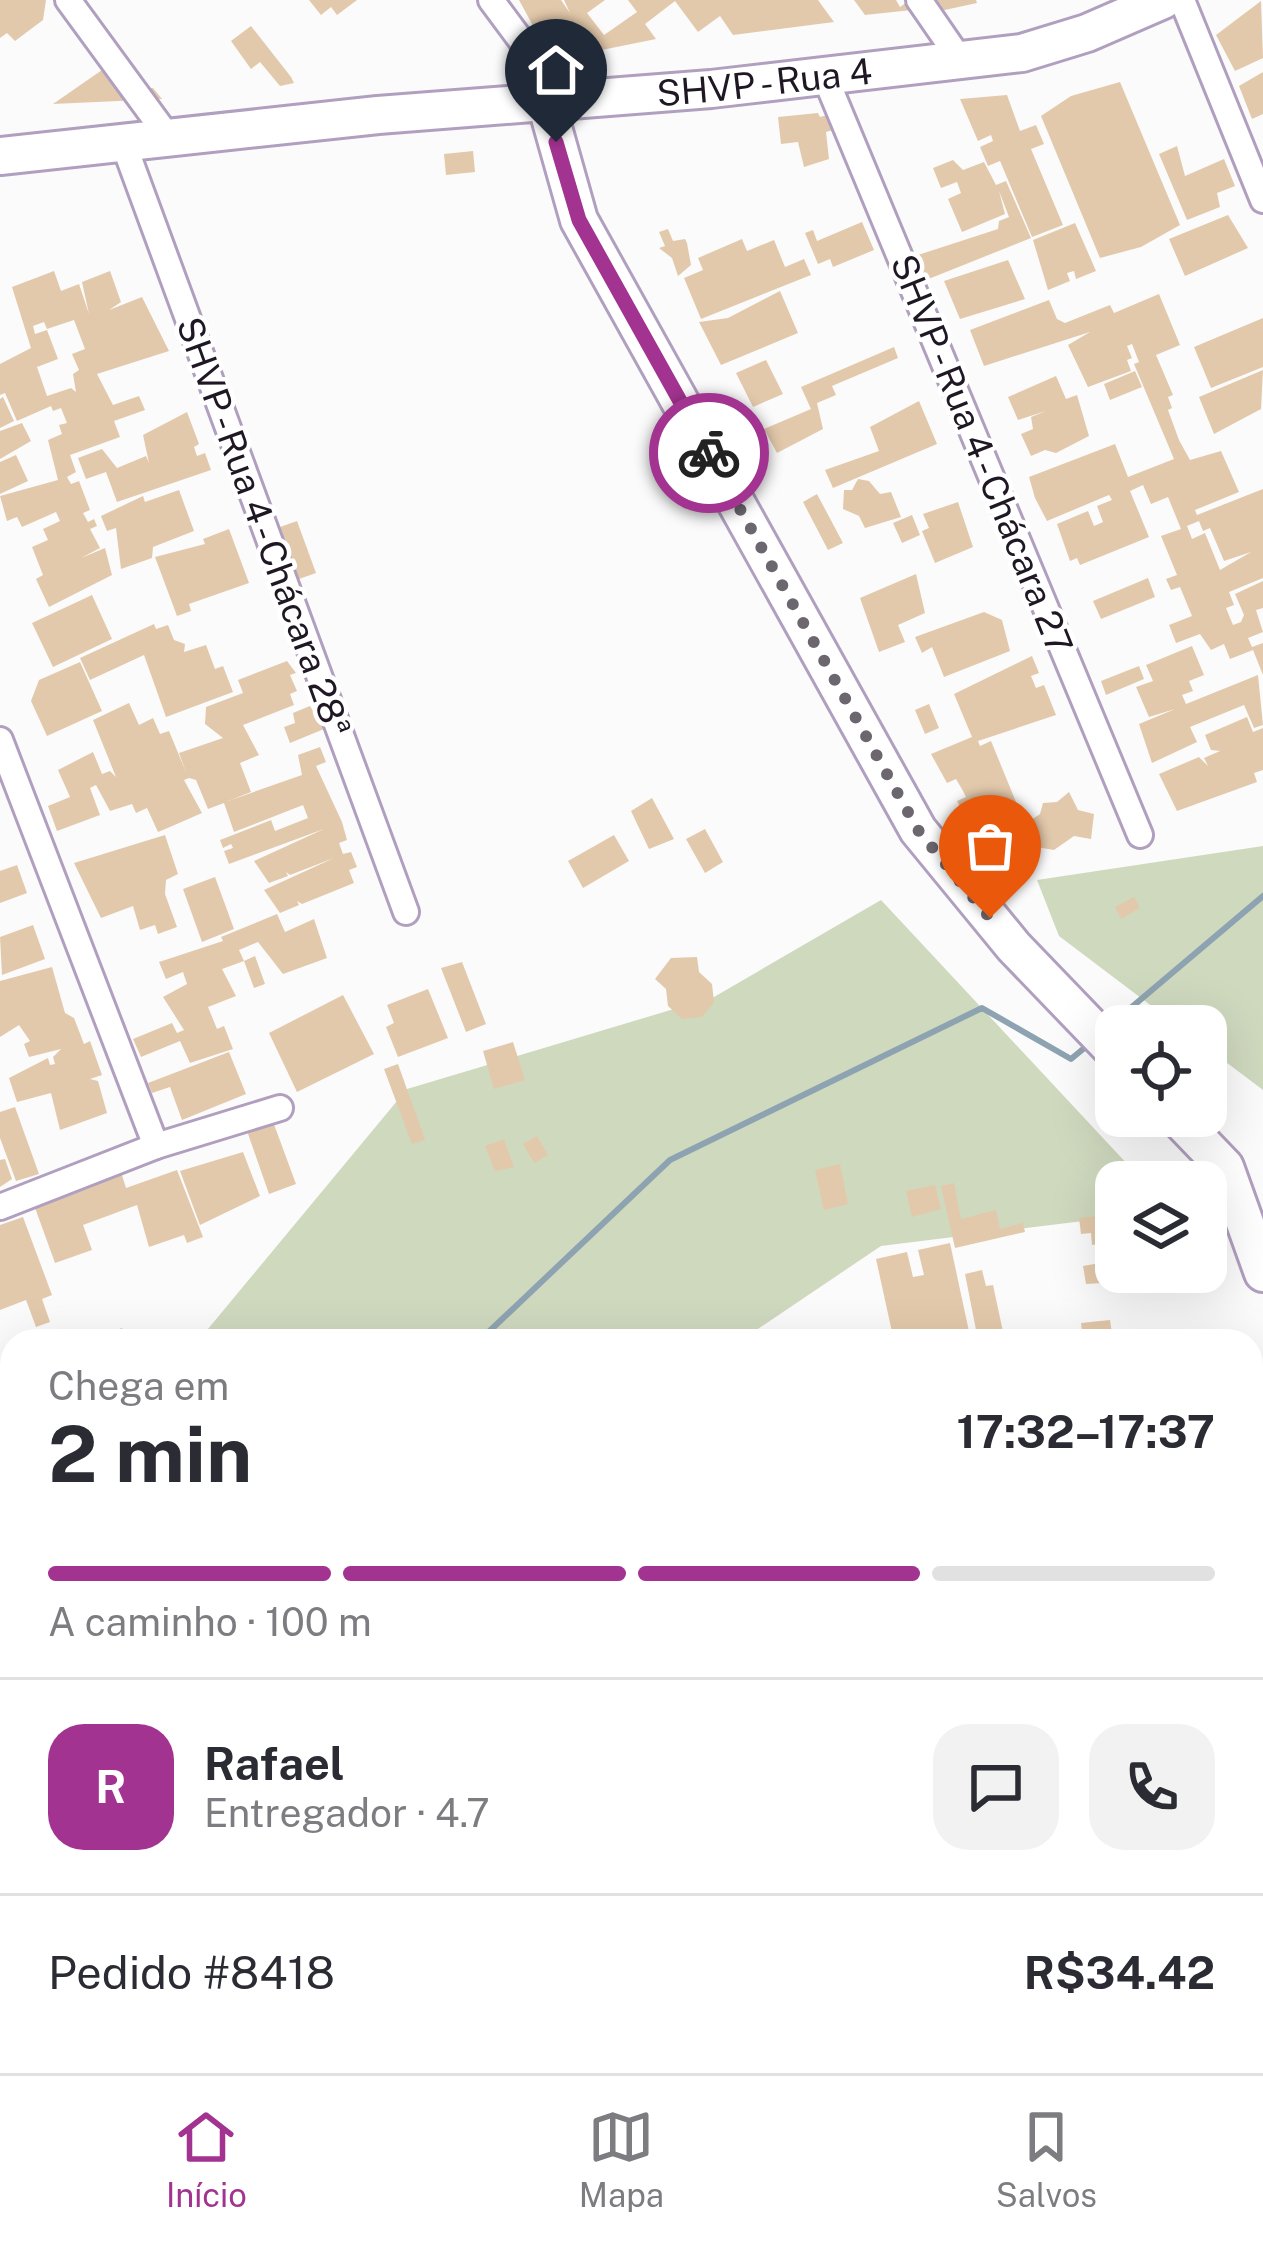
<!DOCTYPE html>
<html lang="pt">
<head>
<meta charset="utf-8">
<style>
  :root { --surface:#fff; --page:#f2f2f3; --text:#2b2b33; --muted:#7c7c81; --line:#e1e1e2; --accent:#a33390 }
  body { margin:0; font-family:"Public Sans",sans-serif; background:var(--page); color:var(--text); height:100vh; display:flex; flex-direction:column; font-size:45px; white-space:nowrap }
  * { box-sizing:border-box; margin:0 }
  p { font-size:39px; color:var(--muted) }
  .icon { flex:none; width:66px; height:66px; fill:none; stroke:currentColor; stroke-width:2; stroke-linecap:round; stroke-linejoin:round }
  .map { position:relative; flex:1; overflow:hidden }
  .sheet { position:absolute; left:0px; top:1329px; width:1263px; height:744px; display:flex; flex-direction:column; background:var(--surface); border-radius:36px 36px 0 0; box-shadow:0 12px 48px #0002 }
  .sheet>* { flex:none }
  .tools { position:absolute; left:1095px; top:1005px; display:grid; gap:24px }
  .tools a { display:grid; place-items:center; width:132px; height:132px; border-radius:24px; background:var(--surface); box-shadow:0 12px 48px #0002; font-size:60px }
  .pin { position:absolute; display:grid; place-items:center; width:102px; height:102px; color:#fff; margin:-123px -51px; border-radius:50% 50% 50% 0; rotate:-45deg; box-shadow:0 0 12px #0007 }
  .pin .icon { rotate:45deg }
  .courier { position:absolute; display:grid; place-items:center; width:120px; height:120px; margin:-60px; border:9px solid #a33390; border-radius:50%; background:#fff; color:#222; box-shadow:0 3px 15px #0007 }
  .head em { font-style:normal; font-weight:700 }
  .head div { display:flex; flex-direction:column-reverse }
  .head { display:flex; align-items:center; justify-content:space-between; height:204px; padding:0 48px }
  h1 { font-size:78px; font-weight:700; line-height:90px }
  .bar { display:grid; grid-template-columns:repeat(4,1fr); gap:18px 12px; align-content:center; height:144px; padding:0 48px }
  .bar i { height:15px; border-radius:9px; background:var(--line) }
  .bar .on { background:var(--accent) }
  .bar p { grid-column:span 4 }
  .line { display:flex; align-items:center; gap:30px; padding:0 48px; border-top:3px solid var(--line) }
  .line div { flex:1 }
  .round { display:grid; place-items:center; flex:none; width:126px; height:126px; border-radius:36px; background:var(--page) }
  .dock { display:flex; justify-content:space-around; align-items:center; height:168px; border-top:3px solid var(--line); background:var(--surface); font-size:33px; color:var(--muted) }
  .dock a { display:grid; justify-items:center; gap:6px }
  .dock .on { color:var(--accent) }
  .map>svg:first-child { display:block }
  .green { fill:#cfd9be }
  .lines { fill:none; stroke-linecap:round; stroke-linejoin:round }
  .stream { stroke:#8ea3b1; stroke-width:6 }
  .building { fill:#e3c9ab; fill-rule:evenodd }
  .street-casing { stroke:#b19fbf; stroke-width:30 }
  .secondary-casing { stroke:#b19fbf; stroke-width:42 }
  .street { stroke:#fff; stroke-width:24 }
  .secondary { stroke:#fff; stroke-width:36 }
  .done { stroke:#6c676f; stroke-width:12; stroke-dasharray:0 21.6 }
  .route { stroke:#a33390; stroke-width:15 }
  .labels { text-anchor:middle; dominant-baseline:central; stroke-width:9; stroke-linejoin:round; paint-order:stroke }
  .street-label { font-size:36px; fill:#1f1824; stroke:#fff }
</style>
</head>
<body>
<div class="map">
<svg width="1263" height="2073" viewBox="0 0 1263 2073">
  <rect width="100%" height="100%" fill="#fbfbfb"/>
  <g class="green">
    <polygon points="1263,846 1263,1090 1206,1047 1206,1026 1178,1026 1059,936 1037,880"/>
    <polygon points="881,900 1144,1182 1116,1182 1116,1217 881,1246 740,1341 198,1341 407,1089 714,997"/>
    <polygon points="12,1403 12,1719 0,1716 0,1405"/>
    <polygon points="101,2061 255,2061 257,2073 98,2073"/>
  </g>
  <g class="lines">
    <g class="stream">
      <polyline points="1107,1028 1263,896"/>
      <polyline points="479,1341 670,1160 982,1008 1071,1059 1088,1045"/>
      <polyline points="0,1520 12,1523"/>
      <polyline points="0,1534 12,1535"/>
      <polyline points="178,2073 182,2061"/>
    </g>
  </g>
  <g class="building">
    <polygon points="0,0 46,0 43,20 15,41 7,33 0,38"/>
    <polygon points="309,0 357,0 337,15 331,7 321,15"/>
    <polygon points="519,0 561,0 570,13 564,0 605,0 587,13 604,35 637,12 628,0 818,0 834,22 733,35 720,16 698,32 675,1 645,24 656,39 557,59 546,44 524,60 516,49 537,33"/>
    <polygon points="854,0 896,0 900,7 910,0 912,10 865,15"/>
    <polygon points="932,0 976,0 977,3 940,11"/>
    <polygon points="1261,1 1263,58 1235,71 1216,35"/>
    <polygon points="251,26 291,77 294,83 280,86 260,62 251,69 231,41"/>
    <polygon points="102,70 121,88 153,88 162,99 53,104"/>
    <polygon points="1263,72 1263,114 1252,119 1239,86"/>
    <polygon points="1120,82 1180,225 1141,247 1100,258 1041,116 1071,96"/>
    <polygon points="1007,95 1020,131 1036,125 1044,144 1031,149 1063,225 1032,237 1000,161 988,166 980,147 993,141 991,135 978,141 960,99"/>
    <polygon points="850,109 854,124 826,132 829,159 804,167 798,142 781,144 778,117 818,113 820,117"/>
    <polygon points="1177,146 1185,176 1224,159 1235,186 1217,193 1220,207 1187,220 1159,154"/>
    <polygon points="473,151 475,172 446,175 444,154"/>
    <polygon points="953,160 963,170 984,162 996,185 1006,181 1031,238 926,280 915,256 998,229 999,221 1009,217 999,191 1005,214 962,232 948,199 961,193 957,182 941,188 933,168"/>
    <polygon points="1228,215 1248,248 1185,276 1169,239"/>
    <polygon points="862,222 874,250 833,267 830,259 818,264 805,233 813,230 817,241"/>
    <polygon points="1075,223 1096,271 1076,279 1074,271 1067,273 1070,281 1048,290 1033,240"/>
    <polygon points="668,229 673,241 685,239 687,243 691,265 678,276 672,258 659,248 665,246 659,232"/>
    <polygon points="742,239 747,251 774,240 785,267 804,259 811,275 701,319 684,278 703,270 698,258"/>
    <polygon points="1008,260 1025,299 960,319 944,281"/>
    <path d="M54 271 61 291 79 284 89 314 82 282 110 271 121 302 109 310 142 297 169 351 97 374 113 405 139 396 145 410 114 421 120 437 70 455 76 472 67 477 71 484 79 481 90 510 83 513 88 522 94 519 97 526 90 529 100 548 81 558 105 548 112 575 49 607 36 579 43 575 32 547 48 540 43 529 60 521 56 512 22 527 17 517 7 521 0 496 58 480 48 440 62 434 59 425 67 423 61 408 53 411 51 406 17 421 5 393 0 395V364L31 348 12 287ZM74 320 85 349 72 354 79 370 73 374 76 392 71 388 47 396 37 367 58 359 47 330 35 334 33 326 44 322 47 329Z"/>
    <polygon points="780,291 798,333 721,365 699,322 728,318"/>
    <path d="M1159 294 1180 345 1156 355 1173 395 1168 397 1172 408 1168 410 1179 440 1190 460 1221 451 1239 492 1195 510 1197 515 1263 489V578L1229 592 1234 605 1226 608 1233 625 1241 622 1244 615 1235 594 1263 581V608L1256 610 1263 632 1248 638 1252 647 1263 643V675L1253 650 1230 659 1224 644 1211 650 1200 634 1176 643 1169 625 1192 616 1180 587 1171 590 1166 579 1177 575 1161 536 1181 529 1168 497 1151 504 1143 485 1130 491 1149 537 1080 565 1077 558 1070 561 1057 524 1088 511 1094 526 1103 522 1097 506 1112 500 1109 495 1047 521 1035 498 1029 477 1115 444 1128 477 1174 459 1134 364 1139 362 1132 344 1127 346 1132 358 1127 360 1131 371 1088 387 1068 345 1090 332 984 366 970 330 1049 300 1057 319 1065 323 1110 305 1114 313ZM1199 521 1203 531 1210 528 1224 561 1251 552 1220 570 1205 533 1192 539 1187 526Z"/>
    <polygon points="1263,318 1263,367 1211,388 1194,347"/>
    <polygon points="894,347 898,358 832,386 836,395 817,403 823,429 777,453 764,429 811,409 801,387"/>
    <polygon points="766,360 783,394 753,407 736,373"/>
    <polygon points="1263,370 1261,409 1214,434 1199,397"/>
    <polygon points="1135,371 1142,387 1110,400 1104,384"/>
    <polygon points="1056,376 1066,399 1077,395 1089,436 1056,453 1045,450 1031,456 1021,434 1033,429 1031,417 1046,411 1018,420 1008,397"/>
    <polygon points="3,397 14,421 0,428 0,399"/>
    <polygon points="919,401 937,444 833,488 825,470 879,451 870,427"/>
    <polygon points="187,412 199,444 194,447 197,456 205,453 211,470 117,502 106,472 86,479 78,458 102,449 117,468 146,456 149,463 143,435"/>
    <polygon points="22,423 31,441 0,459 0,431"/>
    <polygon points="16,455 28,481 0,494 0,462"/>
    <polygon points="858,479 869,481 880,494 891,492 901,517 865,528 859,516 843,509 844,490 852,490"/>
    <polygon points="179,490 194,531 153,547 152,558 121,569 116,528 107,531 101,516 143,496 145,502"/>
    <polygon points="817,494 843,543 828,550 803,502"/>
    <polygon points="958,502 973,547 935,563 922,531 929,528 923,514"/>
    <polygon points="912,515 920,535 902,543 893,523"/>
    <polygon points="297,521 316,573 299,579 280,527"/>
    <polygon points="229,529 249,583 189,604 191,611 177,616 155,557 205,544 203,539"/>
    <polygon points="916,574 925,613 898,625 905,642 879,652 860,598"/>
    <polygon points="1148,578 1155,597 1101,619 1093,601"/>
    <polygon points="92,595 112,639 53,667 32,623"/>
    <polygon points="984,612 1002,620 1010,651 944,677 932,647 922,653 915,637"/>
    <polygon points="154,624 156,629 168,625 174,640 185,644 184,652 206,645 215,669 223,666 233,692 166,717 144,655 90,680 80,658"/>
    <polygon points="1192,646 1204,675 1189,681 1193,691 1182,695 1186,704 1258,675 1263,725 1254,728 1244,705 1190,727 1197,742 1152,763 1139,724 1175,709 1149,717 1136,687 1153,681 1146,665"/>
    <polygon points="1032,656 1039,673 1031,676 1036,688 1044,685 1056,715 978,741 980,746 991,741 1016,802 967,821 957,801 966,797 963,791 956,779 947,783 931,754 972,737 954,694"/>
    <polygon points="287,661 296,673 290,675 297,691 290,694 294,705 243,725 259,755 240,763 251,792 228,801 302,775 298,755 320,747 326,762 316,766 342,822 347,840 339,843 343,854 351,852 357,867 349,870 354,883 302,904 297,901 299,905 280,913 264,890 334,858 290,875 286,872 288,876 269,883 254,861 324,829 229,864 224,851 233,848 231,844 223,848 220,840 271,820 275,831 308,818 303,805 234,832 224,803 208,809 196,780 189,778 184,780 202,813 170,827 158,832 147,808 136,813 132,804 110,811 96,785 90,788 100,815 57,831 48,806 70,797 58,770 93,752 102,774 110,771 116,777 93,720 129,703 139,725 153,718 160,734 169,731 186,772 179,753 223,738 205,724 206,707 243,693 238,680"/>
    <polygon points="80,662 102,711 47,736 31,701 39,680"/>
    <polygon points="1139,666 1144,679 1106,695 1101,681"/>
    <polygon points="929,704 939,728 925,734 915,710"/>
    <polygon points="310,706 324,729 290,743 284,727 295,723 293,713"/>
    <polygon points="1247,717 1253,732 1263,728 1263,770 1254,773 1257,782 1177,811 1159,774 1199,757 1208,766 1204,758 1220,751 1211,750 1205,735"/>
    <polygon points="1069,792 1078,810 1094,814 1091,839 1074,836 1054,850 1001,841 1040,814 1043,803 1057,802"/>
    <polygon points="652,798 674,839 649,849 631,811"/>
    <polygon points="705,829 723,862 705,873 686,839"/>
    <polygon points="165,835 178,874 166,880 165,894 177,927 158,934 155,925 140,930 133,906 101,918 74,863"/>
    <polygon points="614,835 629,861 583,888 568,861"/>
    <polygon points="17,865 27,893 0,903 0,871"/>
    <polygon points="215,877 234,929 202,942 183,889"/>
    <polygon points="1134,897 1140,908 1121,919 1115,907"/>
    <polygon points="277,914 285,932 314,919 327,958 283,974 258,942 239,950 244,961 222,969 236,996 208,1007 217,1029 224,1026 233,1049 190,1063 180,1041 141,1057 133,1039 172,1023 177,1033 184,1030 163,997 187,984 183,972 166,979 159,962 223,941 221,937"/>
    <polygon points="33,925 45,959 2,975 0,937"/>
    <polygon points="255,956 265,984 254,988 244,961"/>
    <polygon points="697,957 699,972 712,984 714,1002 702,1017 682,1019 668,1006 666,989 655,979 671,958"/>
    <polygon points="462,962 486,1024 466,1032 441,968"/>
    <polygon points="52,967 65,1013 74,1018 84,1044 90,1041 102,1075 90,1079 98,1081 107,1113 60,1130 51,1093 17,1102 9,1078 48,1058 50,1065 55,1064 53,1057 61,1049 29,1057 24,1044 30,1041 19,1025 0,1037 0,981"/>
    <polygon points="428,989 448,1038 398,1057 386,1027 394,1023 387,1005"/>
    <polygon points="343,995 374,1054 297,1092 269,1033"/>
    <polygon points="513,1042 525,1080 494,1089 483,1051"/>
    <polygon points="229,1052 246,1094 182,1120 170,1087 152,1093 148,1083"/>
    <polygon points="398,1064 425,1140 412,1144 384,1069"/>
    <polygon points="15,1107 39,1174 16,1181 0,1138 0,1112"/>
    <polygon points="272,1119 296,1184 269,1194 246,1128"/>
    <polygon points="537,1136 548,1155 534,1163 523,1144"/>
    <polygon points="504,1139 514,1167 495,1171 485,1146"/>
    <polygon points="243,1152 260,1196 200,1225 180,1171"/>
    <polygon points="5,1159 12,1179 0,1187 0,1160"/>
    <polygon points="840,1164 848,1204 824,1210 815,1170"/>
    <polygon points="177,1170 203,1237 187,1243 184,1235 149,1247 137,1205 83,1225 92,1250 55,1263 34,1205 121,1172 126,1188"/>
    <polygon points="954,1183 961,1219 996,1210 1000,1229 1023,1223 1025,1232 955,1248 941,1186"/>
    <polygon points="935,1185 941,1209 912,1217 906,1191"/>
    <polygon points="1097,1216 1100,1244 1092,1245 1091,1233 1081,1234 1079,1218"/>
    <polygon points="23,1217 52,1295 42,1299 50,1322 36,1327 26,1300 0,1310 0,1225"/>
    <polygon points="950,1243 970,1336 894,1341 876,1259 907,1252 913,1277 924,1275 918,1250"/>
    <polygon points="1100,1263 1102,1283 1086,1284 1083,1266"/>
    <polygon points="982,1270 986,1286 993,1285 1005,1341 978,1340 965,1274"/>
    <polygon points="1110,1320 1113,1341 1083,1341 1081,1323"/>
    <polygon points="122,1328 127,1341 86,1341 86,1340"/>
    <polygon points="0,1791 12,1793 8,1818 0,1816"/>
    <polygon points="4,1901 12,1902 12,1930 0,1928"/>
    <polygon points="0,1957 12,1966 12,2027 0,2025"/>
    <polygon points="1263,1978 1263,2061 1254,2058 1263,2070 1240,2073 1231,2061 1251,2061 1251,1991"/>
    <polygon points="320,2061 421,2061 428,2066 447,2061 438,2073 328,2073 317,2065"/>
    <polygon points="469,2061 486,2061 494,2072 504,2061 521,2061 510,2073 459,2073"/>
    <polygon points="707,2061 715,2066 720,2061 736,2073 702,2073"/>
    <polygon points="774,2061 809,2061 797,2073 787,2073"/>
    <polygon points="813,2061 853,2061 835,2073 801,2073"/>
    <polygon points="891,2061 901,2061 908,2073 873,2073"/>
    <polygon points="1008,2061 1040,2062 1047,2073 1007,2073 1002,2065"/>
    <polygon points="1186,2061 1228,2061 1237,2073 1183,2073 1178,2067"/>
  </g>
  <g class="lines">
    <g class="street-casing">
      <g id="street">
        <polyline points="68,0 169,138"/>
        <polyline points="491,0 566,101"/>
        <polyline points="919,0 961,61"/>
        <polyline points="1182,0 1263,200"/>
        <polyline points="823,72 1140,835"/>
        <polyline points="123,142 406,912"/>
        <polyline points="0,740 156,1146"/>
        <polyline points="0,1207 156,1146 280,1108"/>
        <polyline points="0,1876 12,1879"/>
        <polyline points="1251,1970 1263,1954"/>
        <polyline points="0,2037 12,2039"/>
        <polyline points="258,2061 268,2073"/>
        <polyline points="746,2061 763,2073"/>
        <polyline points="938,2061 945,2073"/>
        <polyline points="1156,2073 1168,2061"/>
      </g>
    </g>
    <g class="secondary-casing">
      <g id="secondary">
        <polyline points="546,103 579,220 918,830 1014,947 1116,1053"/>
        <path id="s1" d="M0 156 378 115 711 89 1022 53 1087 33 1163 0"/>
        <polyline points="1176,1116 1225,1167 1263,1273"/>
        <polyline points="1251,1687 1263,1531"/>
        <polyline points="1121,2073 1124,2061"/>
      </g>
    </g>
    <use href="#street" class="street"/>
    <use href="#secondary" class="secondary"/>
  </g>
  <g class="lines">
    <polyline class="done" points="709,453 918,830 990,918"/>
    <polyline class="route" points="556,142 579,220 709,453"/>
  </g>
  <g class="labels">
    <g class="street-label">
      <text stroke="none"><textPath href="#s1" startOffset="768">SHVP - Rua 4</textPath></text>
      <text transform="translate(982 454) rotate(68)">SHVP - Rua 4 - Chácara 27</text>
      <text transform="translate(264 527) rotate(70)">SHVP - Rua 4 - Chácara 28ª</text>
    </g>
  </g>
</svg>
<div class="tools">
<a><svg class="icon" aria-label="locate" viewBox="0 0 24 24"><circle cx="12" cy="12" r="6"/><path d="M12 2v4M12 18v4M2 12h4M18 12h4"/></svg></a>
<a><svg class="icon" aria-label="layers" viewBox="0 0 24 24"><path d="M12 4l9 5-9 5-9-5zM3 14l9 5 9-5"/></svg></a>
</div>
<div class="pin" style="left:990px;top:918px;background:#ea580c"><svg class="icon" aria-label="bag" viewBox="0 0 24 24"><path d="M5 8h14l-1 12H6zM9 8a3 3 0 0 1 6 0"/></svg></div>
<div class="pin" style="left:556px;top:142px;background:#1f2937"><svg class="icon" aria-label="home" viewBox="0 0 24 24"><path d="M3 11l9-7 9 7M6 9v11h12V9"/></svg></div>
<div class="courier" style="left:709px;top:453px"><svg class="icon" aria-label="bike" viewBox="0 0 24 24"><circle cx="6" cy="16" r="4"/><circle cx="18" cy="16" r="4"/><path d="M6 16l4-8h5l3 8M10 8l3 8H6M13 5h3"/></svg></div>
<section class="sheet">
<div class="head"><div><h1>2 min</h1><p>Chega em</p></div><em>17:32–17:37</em></div>
<div class="bar"><i class="on"></i><i class="on"></i><i class="on"></i><i></i><p>A caminho · 100 m</p></div>
<div class="line" style="height:216px"><b class="round" style="background:var(--accent);color:#fff">R</b><div><b>Rafael</b><p>Entregador · 4.7</p></div><a class="round"><svg class="icon" aria-label="chat" viewBox="0 0 24 24"><path d="M4 5h16v11H9l-5 4z"/></svg></a><a class="round"><svg class="icon" aria-label="phone" viewBox="0 0 24 24"><path d="M5 4h4l2 5-3 2q2 4 5 5l2-3 5 2v4C11 20 4 13 5 4z"/></svg></a></div>
<div class="line" style="height:156px"><div>Pedido #8418</div><b>R$34.42</b></div>
</section>
</div>
<nav class="dock">
<a class="on"><svg class="icon" aria-label="home" viewBox="0 0 24 24"><path d="M3 11l9-7 9 7M6 9v11h12V9"/></svg>Início</a>
<a><svg class="icon" aria-label="map" viewBox="0 0 24 24"><path d="M3 6l6-2 6 2 6-2v14l-6 2-6-2-6 2zM9 4v14M15 6v14"/></svg>Mapa</a>
<a><svg class="icon" aria-label="saved" viewBox="0 0 24 24"><path d="M7 4h10v16l-5-4-5 4z"/></svg>Salvos</a>
</nav>
</body>
</html>
